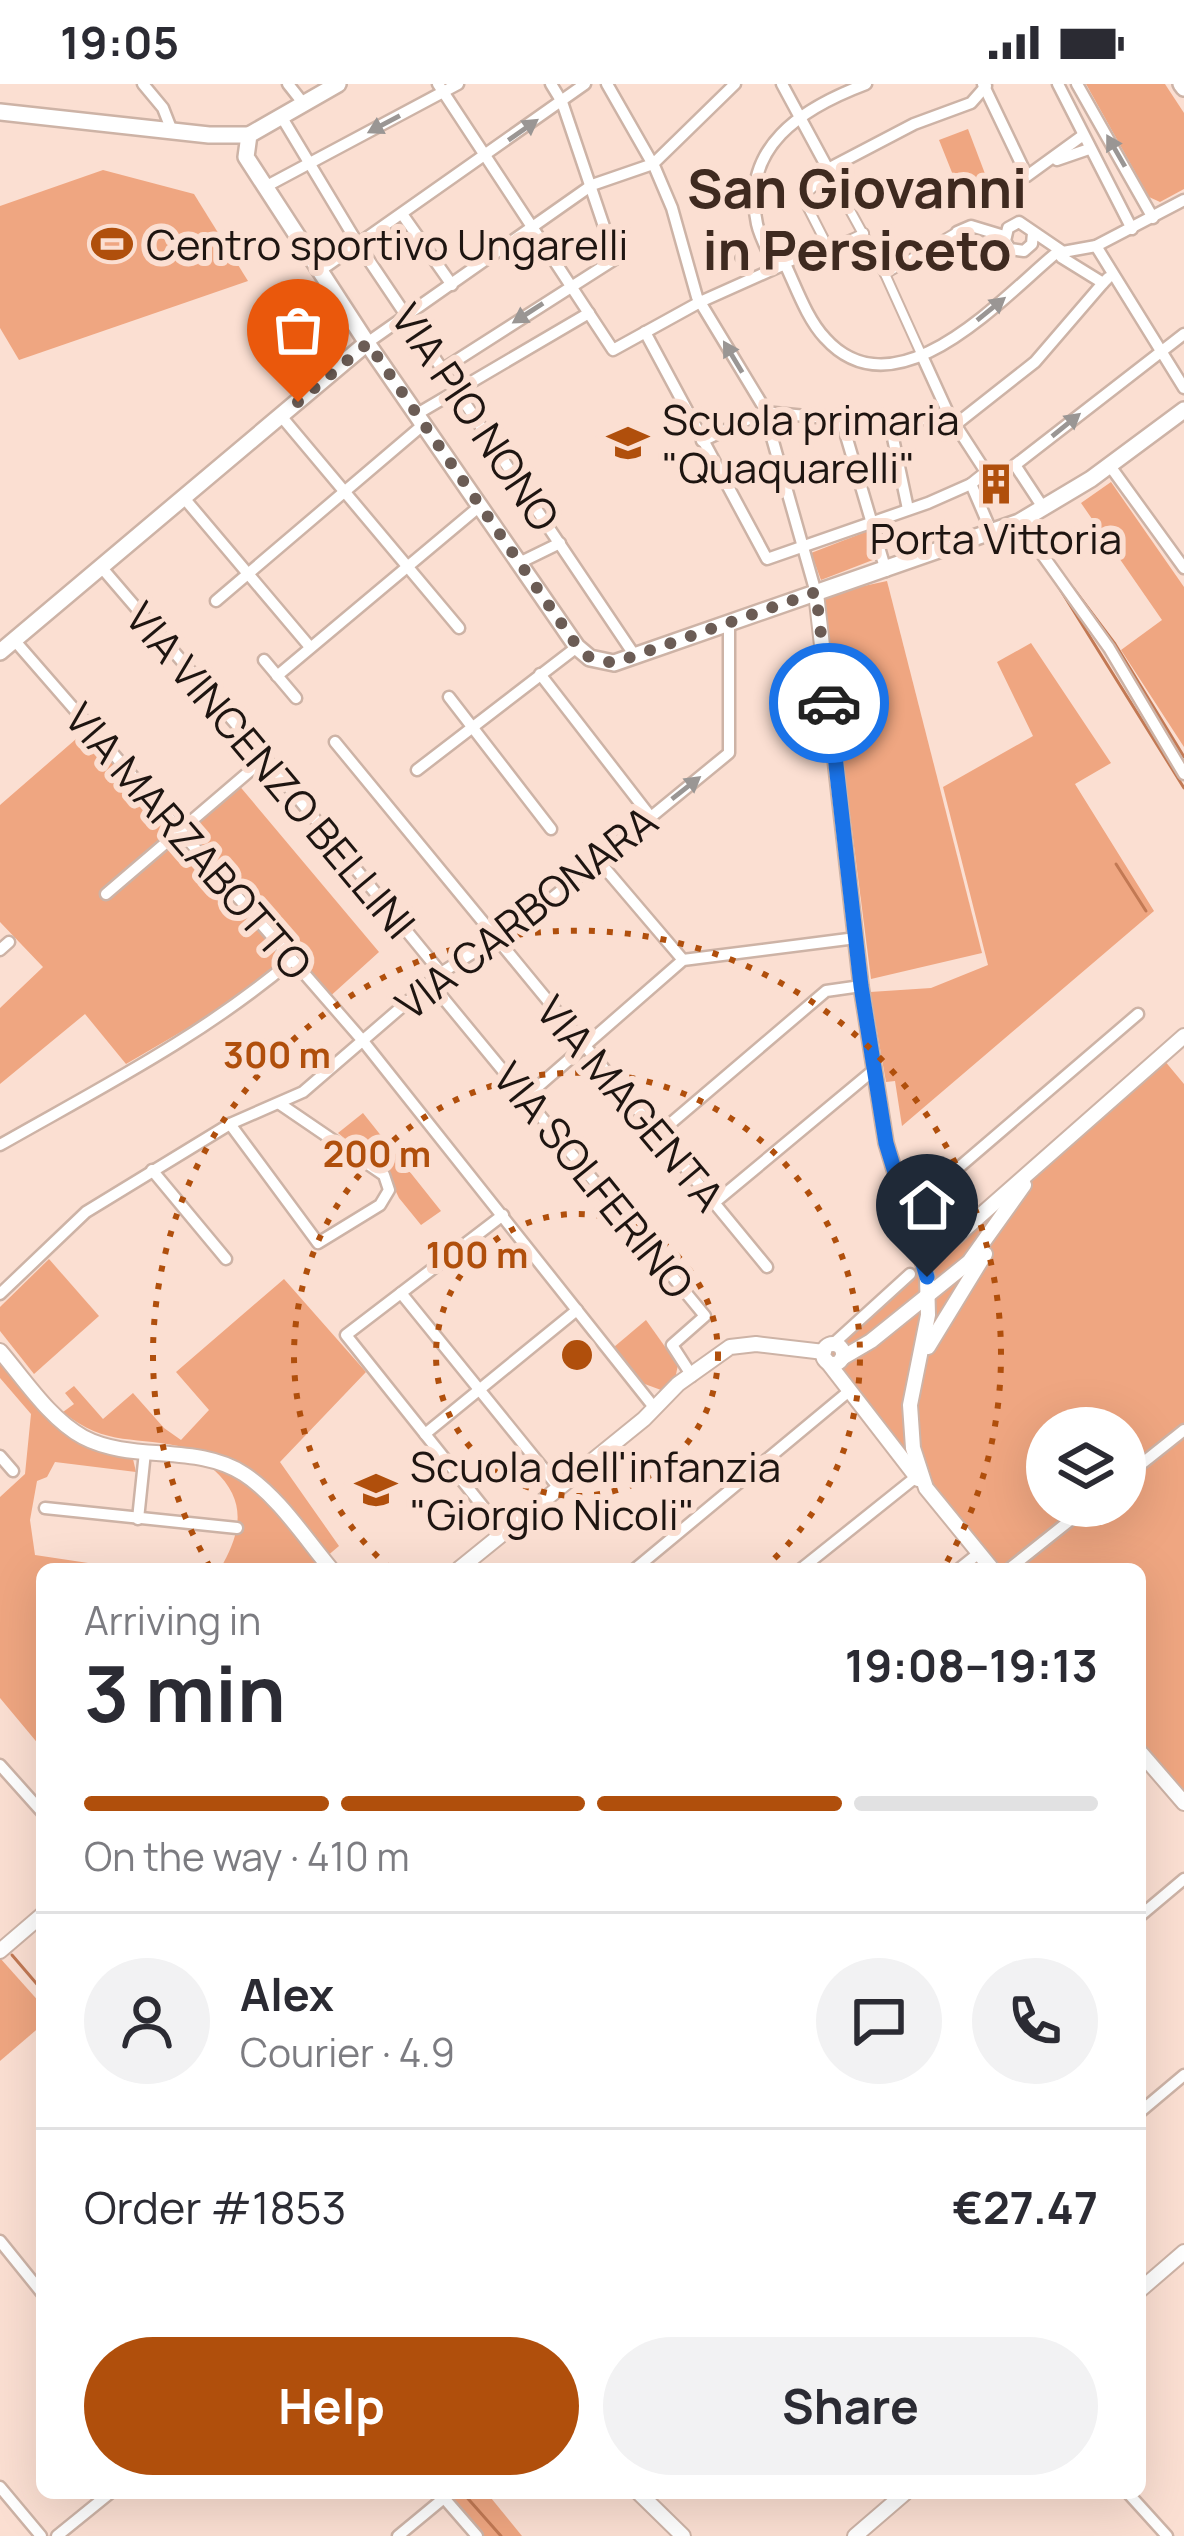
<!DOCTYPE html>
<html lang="en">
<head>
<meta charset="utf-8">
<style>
  :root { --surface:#fff; --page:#f2f2f3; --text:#2b2b33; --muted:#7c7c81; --line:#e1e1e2; --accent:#b04f0c }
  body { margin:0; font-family:Manrope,sans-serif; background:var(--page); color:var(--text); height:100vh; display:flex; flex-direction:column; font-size:45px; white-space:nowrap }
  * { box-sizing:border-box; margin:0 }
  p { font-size:39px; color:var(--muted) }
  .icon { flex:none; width:66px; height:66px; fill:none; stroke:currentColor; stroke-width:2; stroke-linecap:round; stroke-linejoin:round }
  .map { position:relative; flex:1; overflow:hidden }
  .panel { position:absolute; left:36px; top:1479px; width:1110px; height:936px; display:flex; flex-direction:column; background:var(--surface); border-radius:18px; box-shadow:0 12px 48px #0002 }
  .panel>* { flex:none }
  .buttons { position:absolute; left:1026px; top:1323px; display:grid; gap:24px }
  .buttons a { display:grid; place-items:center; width:120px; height:120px; border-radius:50%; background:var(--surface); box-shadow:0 12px 48px #0002; font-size:60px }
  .pin { position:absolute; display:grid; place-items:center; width:102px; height:102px; color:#fff; margin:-123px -51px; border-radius:50% 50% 50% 0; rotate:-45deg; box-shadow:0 0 12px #0007 }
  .pin .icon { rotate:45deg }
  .courier { position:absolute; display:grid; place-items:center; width:120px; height:120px; margin:-60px; border:9px solid #1a73e8; border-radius:50%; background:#fff; color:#222; box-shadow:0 3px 15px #0007 }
  .overview em { font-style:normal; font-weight:700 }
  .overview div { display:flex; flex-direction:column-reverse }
  .overview { display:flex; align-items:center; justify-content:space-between; height:204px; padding:0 48px }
  h1 { font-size:78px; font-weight:700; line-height:90px }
  .bar { display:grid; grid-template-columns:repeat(4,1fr); gap:18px 12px; align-content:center; height:144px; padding:0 48px }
  .bar i { height:15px; border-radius:9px; background:var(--line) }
  .bar .selected { background:var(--accent) }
  .bar p { grid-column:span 4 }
  .line { display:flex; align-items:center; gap:30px; padding:0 48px; border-top:3px solid var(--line) }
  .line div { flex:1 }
  .round { display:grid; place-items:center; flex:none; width:126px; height:126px; border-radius:63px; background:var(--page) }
  .action { display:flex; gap:24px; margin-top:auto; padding:24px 48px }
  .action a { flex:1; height:138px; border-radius:72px; background:var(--accent); color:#fff; font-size:48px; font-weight:700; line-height:138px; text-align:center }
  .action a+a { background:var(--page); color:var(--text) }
  .status { display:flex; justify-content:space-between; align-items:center; height:84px; padding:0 60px; background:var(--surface); direction:ltr }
  .status svg { height:33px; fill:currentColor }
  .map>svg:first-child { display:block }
  .green { fill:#efa681; fill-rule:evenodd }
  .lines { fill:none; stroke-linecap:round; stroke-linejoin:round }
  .stream { stroke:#c27954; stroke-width:3 }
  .pedestrian-casing { stroke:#cdb3a6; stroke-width:12 }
  .minor-casing { stroke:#cdb3a6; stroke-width:15 }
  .tertiary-casing { stroke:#cdb3a6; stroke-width:18 }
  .secondary-casing { stroke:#cdb3a6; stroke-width:20 }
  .pedestrian { stroke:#fff; stroke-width:8 }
  .minor { stroke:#fff; stroke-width:10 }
  .tertiary { stroke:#fff; stroke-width:14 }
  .secondary { stroke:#fff; stroke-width:15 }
  .oneway { fill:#9a9694 }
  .done { stroke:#6b5c55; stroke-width:12; stroke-dasharray:0 21.6 }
  .route { stroke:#1a73e8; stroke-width:15 }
  .ring { fill:none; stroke:#b04f0c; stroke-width:6; stroke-dasharray:6 12 }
  .labels { text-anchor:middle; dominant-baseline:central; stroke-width:12; stroke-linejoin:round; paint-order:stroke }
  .poi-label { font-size:42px; fill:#1e1511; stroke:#fbdfd2; text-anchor:start }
  .street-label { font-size:42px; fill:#1e1511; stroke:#fbdfd2 }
  .district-label { font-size:54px; font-weight:bold; fill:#3f2a20; stroke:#fbdfd2 }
  .centre { fill:#b04f0c; stroke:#fbdfd2; stroke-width:6 }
  .ring-label { font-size:36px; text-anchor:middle; font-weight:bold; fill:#b04f0c; stroke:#fbdfd2; stroke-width:12; stroke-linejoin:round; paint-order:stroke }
</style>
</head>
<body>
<div class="status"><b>19:05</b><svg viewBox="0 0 49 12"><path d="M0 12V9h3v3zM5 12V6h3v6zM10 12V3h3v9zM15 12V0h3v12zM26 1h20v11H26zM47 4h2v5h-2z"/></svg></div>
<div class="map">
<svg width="1184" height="2452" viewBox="0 0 1184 2452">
  <rect width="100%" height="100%" fill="#fbdfd2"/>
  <g class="green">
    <polygon points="1086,0 1165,0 1184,29 1184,105 1160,118 1149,113"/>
    <polygon points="968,45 987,95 959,106 939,56"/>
    <polygon points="103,86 194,110 248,197 19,276 0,244 0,122"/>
    <polygon points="1111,398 1184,503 1184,663 1121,566 1162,536 1081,419"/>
    <polygon points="868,447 878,474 821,496 811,469"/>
    <polygon points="887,497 982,869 871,895 822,511"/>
    <polygon points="1031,559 1111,679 1075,700 1154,827 902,1042 895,997 886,998 870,908 931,904 988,881 943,703 1033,652 997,578"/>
    <polygon points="91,642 182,746 237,699 379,868 326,916 290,875 198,938 126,980 85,930 0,1000 0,924 43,883 0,838 0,721"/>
    <path d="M1159 970 1184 1000V1723L1140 1669V1485H992L816 1272ZM1047 1344H1125V1422H1047Z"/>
    <polygon points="363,1029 441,1127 421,1141 399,1114 387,1089 338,1049"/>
    <polygon points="49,1175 99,1232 34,1290 0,1247 0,1223"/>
    <path d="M284 1195 366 1288 280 1378 339 1462 312 1485H220C241 1449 248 1417 214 1386 206 1379 196 1367 186 1364 138 1351 106 1364 63 1328L74 1320 65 1309 74 1302 103 1335 133 1309 164 1344 181 1356 209 1326 176 1288Z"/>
    <polygon points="646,1236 678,1281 675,1295 661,1306 642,1299 614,1263"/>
    <path d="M0 1278C47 1333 59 1359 133 1375L136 1388 55 1378 47 1393 37 1397 30 1436 35 1471 128 1485H42L40 1662 0 1614V1413L25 1390 31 1330 0 1294Z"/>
    <polygon points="0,1874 42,1921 42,1941 0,1977"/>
    <polygon points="457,2409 487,2409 522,2452 484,2452 452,2417"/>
  </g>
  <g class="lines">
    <g class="stream">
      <polyline points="1055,497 1184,704"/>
      <polyline points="1073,504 1115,560 1184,673"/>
      <polyline points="1116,780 1146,827"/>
      <polyline points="12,1871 42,1906"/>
      <polyline points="463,2409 501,2452"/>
    </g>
    <g class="pedestrian-casing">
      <g id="pedestrian">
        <polyline points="830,167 805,118 807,109 829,88 885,190 923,274"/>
        <polyline points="740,174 748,171"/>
        <path d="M785 180C812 168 837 163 864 149"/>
        <polyline points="885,190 957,148"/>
      </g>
    </g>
    <g class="minor-casing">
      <g id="minor">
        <polyline points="143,0 163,24 172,47"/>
        <polyline points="288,0 303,19"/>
        <path d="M438 0 613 266 700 218 785 180C796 203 807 235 825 254 896 333 1001 215 1055 170"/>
        <polyline points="607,0 655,84 672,124 697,213 763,322 816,509"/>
        <polyline points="782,0 829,87"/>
        <polyline points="983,0 1027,92 1082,52"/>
        <polyline points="1058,0 1132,145"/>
        <polyline points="1077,0 1153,134"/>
        <polyline points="281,32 358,160 635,572"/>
        <polyline points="1057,76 1089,65"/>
        <polyline points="828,85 914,40 971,19 986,2"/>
        <polyline points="265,103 458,0"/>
        <polyline points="402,130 452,201"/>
        <polyline points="957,148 971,142 1004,152"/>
        <polyline points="1033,149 1032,160 1024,167 1010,165 1005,157 1008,144 1019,138 1063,168 1096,162 1184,116"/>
        <polyline points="1096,162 1184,304"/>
        <polyline points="1063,168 1061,173 1103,199 1108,194"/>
        <path d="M775 183C769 169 760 154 757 140 740 63 802 24 866 0"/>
        <polyline points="321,186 585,0"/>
        <polyline points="645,248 767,475 928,419 971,400"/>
        <polyline points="367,259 592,101 653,80 735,0"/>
        <polyline points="923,274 949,331 986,388 971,400 992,449"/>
        <polyline points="443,285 615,175 562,18 551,0"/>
        <polyline points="417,330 589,229"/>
        <polyline points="281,332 459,544"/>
        <polyline points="842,338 886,487"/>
        <polyline points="890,340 908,425"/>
        <polyline points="955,341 1035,278 1103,199"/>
        <polyline points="702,357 764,328 890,340 949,331"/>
        <polyline points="1110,382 1184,484"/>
        <polyline points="184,414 310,563"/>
        <polyline points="1044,425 1015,381 1184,250"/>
        <polyline points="1019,438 1109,564 1184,690"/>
        <polyline points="519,479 560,459"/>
        <polyline points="102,484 265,674 441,889"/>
        <polyline points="216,517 424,340"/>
        <polyline points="15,557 363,957 653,1322"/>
        <polyline points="264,576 296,614"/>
        <polyline points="540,590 650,732"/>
        <polyline points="277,592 480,422"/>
        <polyline points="449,613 551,745"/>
        <polyline points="335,658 767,1183"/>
        <polyline points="417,686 577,563"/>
        <polyline points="597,775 683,876"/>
        <polyline points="106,810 265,674"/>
        <polyline points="0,866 9,858"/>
        <polyline points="430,898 705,1232 672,1261 692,1292"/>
        <polyline points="526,1013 683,876 856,854"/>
        <polyline points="230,1040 318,1159 380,1121 389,1106 384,1091 280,1020"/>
        <polyline points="657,1051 826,907 861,902"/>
        <path d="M0 1061C100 1004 204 951 292 876"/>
        <polyline points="152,1086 226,1175"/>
        <polyline points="714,1119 875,985"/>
        <polyline points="908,1127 1138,930"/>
        <polyline points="503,1131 346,1251 504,1449"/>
        <polyline points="401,1209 559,1404"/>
        <polyline points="0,1210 86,1128 230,1040 303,1008 441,889 529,833 729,669 729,540"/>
        <polyline points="833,1260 910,1190"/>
        <polyline points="425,1350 577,1226"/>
        <polyline points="0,1372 13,1387"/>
        <polyline points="1125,1393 1184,1346"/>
        <polyline points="45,1424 237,1444"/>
        <polyline points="138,1435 145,1368"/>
        <polyline points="635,1485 848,1308"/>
        <polyline points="801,1485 916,1393"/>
        <polyline points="959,1485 979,1469"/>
        <polyline points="1009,1485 1088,1422"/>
        <polyline points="0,1681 42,1728"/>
        <polyline points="1140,1832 1184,1795"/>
        <polyline points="1140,2028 1184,1991"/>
        <polyline points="0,2157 42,2209"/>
        <polyline points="0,2403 41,2452"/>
        <polyline points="1128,2409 1167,2452"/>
        <polyline points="444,2414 477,2452"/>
        <polyline points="57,2452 110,2409"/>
        <polyline points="398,2452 450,2409"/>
      </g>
    </g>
    <g class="tertiary-casing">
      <g id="tertiary">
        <polyline points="816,509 861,902 886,1059 927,1193 928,1231 910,1321 913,1364 926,1404 992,1485"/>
        <polyline points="916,1143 929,1158 945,1160 957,1152 1184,952"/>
        <circle cx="833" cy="1270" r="10"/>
        <polyline points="928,1263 985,1170"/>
        <path d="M0 1267C25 1296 49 1334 83 1353 132 1379 197 1359 244 1390 278 1412 305 1454 331 1485"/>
        <polyline points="842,1274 871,1257 969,1178 1024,1101"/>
        <polyline points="826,1276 918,1395"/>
        <polyline points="459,1485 644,1335 678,1300 730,1263 756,1260 824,1268"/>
        <polyline points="1140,1668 1184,1719"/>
        <polyline points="0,1867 42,1831"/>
        <polyline points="1140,2206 1184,2168"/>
        <polyline points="639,2409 683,2452"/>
        <polyline points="855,2452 905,2409"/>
      </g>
    </g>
    <g class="secondary-casing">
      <g id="secondary">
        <polyline points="338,0 249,51 246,73 367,259 577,563 590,574 614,579 1019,438 1091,395 1184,326"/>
        <polyline points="1181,0 1184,4"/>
        <polyline points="0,28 209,51 249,51"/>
        <polyline points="0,568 367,259"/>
      </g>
    </g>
    <use href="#pedestrian" class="pedestrian"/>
    <use href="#minor" class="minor"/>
    <use href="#tertiary" class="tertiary"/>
    <use href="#secondary" class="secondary"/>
  </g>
  <defs><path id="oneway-solid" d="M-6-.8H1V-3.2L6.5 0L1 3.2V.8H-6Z" transform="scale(3)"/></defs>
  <g class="oneway">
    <use href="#oneway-solid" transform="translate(384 40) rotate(152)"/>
    <use href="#oneway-solid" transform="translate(523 46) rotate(-35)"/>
    <use href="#oneway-solid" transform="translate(1116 67) rotate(-120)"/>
    <use href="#oneway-solid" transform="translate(991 225) rotate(-39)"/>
    <use href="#oneway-solid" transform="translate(528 229) rotate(147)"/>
    <use href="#oneway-solid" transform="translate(733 273) rotate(-121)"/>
    <use href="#oneway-solid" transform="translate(1066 341) rotate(-39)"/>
    <use href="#oneway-solid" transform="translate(686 704) rotate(-38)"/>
  </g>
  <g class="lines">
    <polyline class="done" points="298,318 368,259 577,562 590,574 614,579 816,508 829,619"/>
    <polyline class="route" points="829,619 861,902 886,1059 927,1193"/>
  </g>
  <g class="ring">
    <circle cx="577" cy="1271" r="141"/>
    <path d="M391 1485A283 283 0 1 1 763 1485"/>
    <path d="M210 1483A424 424 0 1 1 944 1483"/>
  </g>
  <defs>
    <g id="stadium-bare" transform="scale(3.24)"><path d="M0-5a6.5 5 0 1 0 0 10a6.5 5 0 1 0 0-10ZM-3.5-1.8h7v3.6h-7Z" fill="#b04f0c" stroke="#fbdfd2" stroke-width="2.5" paint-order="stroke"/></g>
    <g id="school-bare" transform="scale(3.24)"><path d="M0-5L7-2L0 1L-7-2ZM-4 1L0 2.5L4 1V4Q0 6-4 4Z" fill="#b04f0c" stroke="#fbdfd2" stroke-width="2.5" paint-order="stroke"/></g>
    <g id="building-bare" transform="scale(3.24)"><path d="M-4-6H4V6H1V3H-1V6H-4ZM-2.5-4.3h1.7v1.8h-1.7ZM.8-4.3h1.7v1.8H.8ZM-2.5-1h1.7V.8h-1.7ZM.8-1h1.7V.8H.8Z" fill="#b04f0c" stroke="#fbdfd2" stroke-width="2.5" paint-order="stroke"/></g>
  </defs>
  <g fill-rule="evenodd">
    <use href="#stadium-bare" x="112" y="160"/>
    <use href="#school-bare" x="628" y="359"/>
    <use href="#building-bare" x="996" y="400"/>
    <use href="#school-bare" x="376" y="1406"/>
  </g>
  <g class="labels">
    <g class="poi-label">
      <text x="146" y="160">Centro sportivo Ungarelli</text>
      <text x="662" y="335">Scuola primaria<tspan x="662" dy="48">"Quaquarelli"</tspan></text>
      <text x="996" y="454" text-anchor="middle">Porta Vittoria</text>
      <text x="410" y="1382">Scuola dell'infanzia<tspan x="410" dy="48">"Giorgio Nicoli"</tspan></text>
    </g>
    <g class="street-label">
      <text transform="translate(476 333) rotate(56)">VIA PIO NONO</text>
      <text transform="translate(271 686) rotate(50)">VIA VINCENZO BELLINI</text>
      <text transform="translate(189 757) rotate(49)">VIA MARZABOTTO</text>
      <text transform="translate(526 828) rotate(-38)">VIA CARBONARA</text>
      <text transform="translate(631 1019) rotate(50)">VIA MAGENTA</text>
      <text transform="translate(594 1096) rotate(51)">VIA SOLFERINO</text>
    </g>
    <g class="district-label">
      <text x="857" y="103">San Giovanni<tspan x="857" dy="62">in Persiceto</tspan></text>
    </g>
  </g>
  <circle cx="577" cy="1271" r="18" class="centre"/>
  <g class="ring-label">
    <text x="277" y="984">300 m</text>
    <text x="377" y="1083">200 m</text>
    <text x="477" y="1184">100 m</text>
  </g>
</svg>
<div class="buttons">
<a><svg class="icon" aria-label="layers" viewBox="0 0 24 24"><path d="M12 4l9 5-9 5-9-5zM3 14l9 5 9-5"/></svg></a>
</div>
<div class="pin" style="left:298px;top:318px;background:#ea580c"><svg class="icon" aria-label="bag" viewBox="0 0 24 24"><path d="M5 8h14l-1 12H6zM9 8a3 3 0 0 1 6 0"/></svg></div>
<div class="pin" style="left:927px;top:1193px;background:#1f2937"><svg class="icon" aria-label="home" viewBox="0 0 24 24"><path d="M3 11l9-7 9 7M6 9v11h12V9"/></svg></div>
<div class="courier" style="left:829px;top:619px"><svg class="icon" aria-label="car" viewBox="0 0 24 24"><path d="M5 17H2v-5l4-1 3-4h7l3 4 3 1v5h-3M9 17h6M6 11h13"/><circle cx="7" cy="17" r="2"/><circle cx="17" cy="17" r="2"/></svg></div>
<section class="panel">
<div class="overview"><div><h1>3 min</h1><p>Arriving in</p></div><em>19:08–19:13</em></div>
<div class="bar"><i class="selected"></i><i class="selected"></i><i class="selected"></i><i></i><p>On the way · 410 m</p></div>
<div class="line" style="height:216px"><a class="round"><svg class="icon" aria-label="person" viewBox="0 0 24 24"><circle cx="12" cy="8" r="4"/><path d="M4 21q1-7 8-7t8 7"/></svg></a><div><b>Alex</b><p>Courier · 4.9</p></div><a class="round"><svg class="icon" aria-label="chat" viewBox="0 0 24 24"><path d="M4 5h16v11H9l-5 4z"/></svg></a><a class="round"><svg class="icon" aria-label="phone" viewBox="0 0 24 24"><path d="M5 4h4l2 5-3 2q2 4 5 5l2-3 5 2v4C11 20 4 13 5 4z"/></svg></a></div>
<div class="line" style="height:156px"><div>Order #1853</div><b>€27.47</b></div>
<div class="action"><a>Help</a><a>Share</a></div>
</section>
</div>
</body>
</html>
